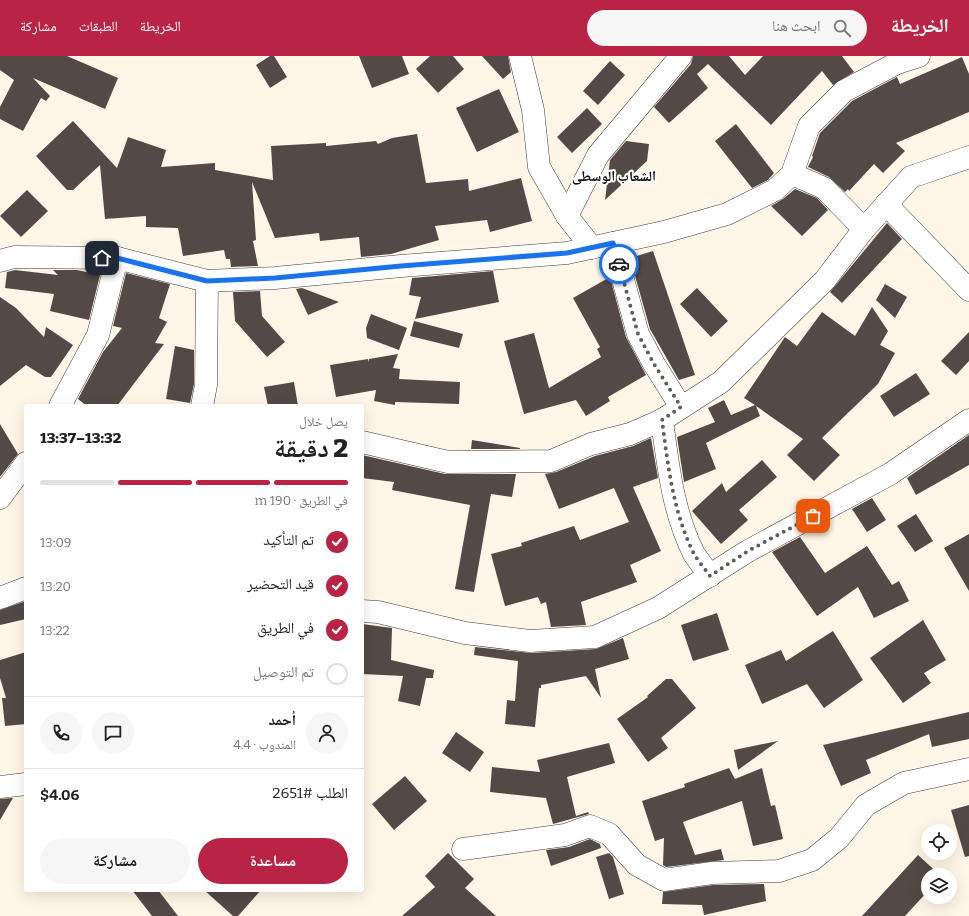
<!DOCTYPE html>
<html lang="ar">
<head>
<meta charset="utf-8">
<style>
  :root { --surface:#fff; --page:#f6f6f6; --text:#222; --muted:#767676; --line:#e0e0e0; --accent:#b92346 }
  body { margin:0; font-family:Bitter,"Noto Naskh Arabic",serif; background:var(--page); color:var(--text); direction:rtl; height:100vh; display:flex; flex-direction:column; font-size:15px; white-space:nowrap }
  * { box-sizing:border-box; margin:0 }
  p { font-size:13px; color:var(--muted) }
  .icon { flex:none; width:22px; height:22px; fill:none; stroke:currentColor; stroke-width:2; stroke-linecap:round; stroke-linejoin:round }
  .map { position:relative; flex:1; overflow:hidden; direction:ltr }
  .side { position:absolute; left:24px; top:348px; width:340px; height:488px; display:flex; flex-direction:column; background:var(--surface); border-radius:4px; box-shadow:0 4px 16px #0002; direction:rtl }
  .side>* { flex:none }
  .controls { position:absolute; left:921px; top:768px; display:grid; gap:8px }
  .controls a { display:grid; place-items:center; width:36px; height:36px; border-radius:50%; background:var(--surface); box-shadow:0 4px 16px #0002; font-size:20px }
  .pin { position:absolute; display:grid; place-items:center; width:34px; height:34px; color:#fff; margin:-17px; border-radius:8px; box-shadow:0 2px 6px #0006 }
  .courier { position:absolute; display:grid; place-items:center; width:40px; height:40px; margin:-20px; border:3px solid #1a73e8; border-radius:50%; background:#fff; color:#222; box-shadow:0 1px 5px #0007 }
  .summary em { font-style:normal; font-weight:800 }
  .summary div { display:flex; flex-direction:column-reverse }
  .summary { display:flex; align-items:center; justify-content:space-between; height:68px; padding:0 16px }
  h1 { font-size:26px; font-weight:800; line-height:30px }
  .bar { display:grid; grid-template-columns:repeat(4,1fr); gap:6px 4px; align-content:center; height:48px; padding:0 16px }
  .bar i { height:5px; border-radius:3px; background:var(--line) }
  .bar .current { background:var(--accent) }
  .bar p { grid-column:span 4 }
  .line { display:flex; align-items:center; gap:10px; padding:0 16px; border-top:1px solid var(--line) }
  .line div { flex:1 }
  .round { display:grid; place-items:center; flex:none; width:42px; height:42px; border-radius:21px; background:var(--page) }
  ol { padding:0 16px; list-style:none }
  li { display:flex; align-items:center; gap:12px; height:44px }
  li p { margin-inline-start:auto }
  li .icon { padding:4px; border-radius:50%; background:var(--accent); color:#fff; stroke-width:4 }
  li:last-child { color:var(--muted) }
  li i { width:22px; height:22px; border:2px solid var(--line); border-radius:50% }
  .cta { display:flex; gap:8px; margin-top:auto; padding:8px 16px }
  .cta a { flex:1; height:46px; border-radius:24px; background:var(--accent); color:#fff; font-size:16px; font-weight:800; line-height:46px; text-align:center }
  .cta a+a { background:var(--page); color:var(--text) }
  header { display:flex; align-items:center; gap:24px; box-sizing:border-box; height:56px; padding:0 20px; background:var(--accent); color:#fff }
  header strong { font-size:19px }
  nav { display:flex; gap:22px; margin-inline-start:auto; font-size:14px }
  .search { width:280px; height:36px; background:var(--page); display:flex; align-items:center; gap:10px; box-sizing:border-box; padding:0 14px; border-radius:22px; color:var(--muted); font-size:15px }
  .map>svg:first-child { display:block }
  .building { fill:#534947 }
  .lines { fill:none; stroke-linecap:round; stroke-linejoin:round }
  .minor-casing { stroke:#3d3d3d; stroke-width:23 }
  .minor { stroke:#fff; stroke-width:22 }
  .done { stroke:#605d57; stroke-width:4; stroke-dasharray:0 7.2 }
  .route { stroke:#1a73e8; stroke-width:5 }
  .labels { text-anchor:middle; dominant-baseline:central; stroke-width:4; stroke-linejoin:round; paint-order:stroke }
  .district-label { font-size:14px; font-weight:bold; fill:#0a0a0a; stroke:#fff }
</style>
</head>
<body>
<header>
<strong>الخريطة</strong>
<div class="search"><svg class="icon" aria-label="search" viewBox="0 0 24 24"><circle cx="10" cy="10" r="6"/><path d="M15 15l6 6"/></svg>ابحث هنا</div>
<nav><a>الخريطة</a><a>الطبقات</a><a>مشاركة</a></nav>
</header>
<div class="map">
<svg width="969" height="860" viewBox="0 0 969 860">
  <rect width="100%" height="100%" fill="#fff6e7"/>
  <g class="building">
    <polygon points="0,0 67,0 118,22 105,53 33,22 50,40 46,45 41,42 23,75 0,63 0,51 14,24 0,14"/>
    <polygon points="270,0 274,0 287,21 270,32 256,9"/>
    <polygon points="359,0 402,0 409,18 372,32"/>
    <polygon points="430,0 453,0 464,13 438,37 416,13"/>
    <polygon points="482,0 508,0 511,16 503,23"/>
    <polygon points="693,0 729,0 745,19 763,0 842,0 854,16 833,29 822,15 771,69 708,8 697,18 708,32 669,67 654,51 691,8"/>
    <polygon points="962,1 969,18 969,56 896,87 905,95 883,117 874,108 849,135 848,133 845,136 829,121 808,111 813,101 812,100 820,77 852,45 897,21 900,28"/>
    <polygon points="610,5 625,19 598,49 583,35"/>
    <polygon points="499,33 519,76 477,96 456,52"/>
    <polygon points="587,52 602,68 572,97 557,81"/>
    <polygon points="73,65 117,112 128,81 166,94 161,111 215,107 215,114 273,124 271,90 326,87 326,90 376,85 378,88 392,82 417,78 426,127 468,123 469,135 521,122 532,165 490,176 487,164 435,170 439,184 391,198 361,201 359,181 320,185 319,177 275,182 252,126 256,184 253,185 258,210 231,211 230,203 226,203 224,194 183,200 178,172 146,171 146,160 105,163 100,109 73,134 67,134 36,100"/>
    <polygon points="736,68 774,117 768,124 752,132 715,85"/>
    <polygon points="626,85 649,88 647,105 605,144 610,104"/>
    <polygon points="795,133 817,142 828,154 802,180 771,150 783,143"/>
    <polygon points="27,134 48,155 21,181 0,160"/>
    <polygon points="887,167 902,183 842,247 830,236"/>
    <polygon points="653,195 695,319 679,324 650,273 630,202"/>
    <polygon points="15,214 58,219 53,214 77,214 100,219 89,264 50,255 54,238 5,232 7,216"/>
    <polygon points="493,215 499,246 415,263 421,241 409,239 412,222"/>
    <polygon points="126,217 170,228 159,262 167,266 155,287 164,288 117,350 87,350 78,343 103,296 122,272 113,270"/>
    <polygon points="610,221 626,281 646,319 608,341 610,345 586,360 576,344 524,358 504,285 534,277 549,332 601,301 597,293 600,291 573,242"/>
    <polygon points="885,228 907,241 895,262 876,244"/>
    <polygon points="302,232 339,246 308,259 296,233"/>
    <polygon points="697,232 728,265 711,281 680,248"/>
    <polygon points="260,235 262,260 285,286 267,301 235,265 233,236"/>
    <polygon points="0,241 16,252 44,281 46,271 73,289 51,321 45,321 26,309 0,330"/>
    <polygon points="872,251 888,275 880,289 895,297 878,328 822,382 840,399 814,425 787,399 803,383 756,350 760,360 706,387 716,413 684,426 677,381 715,366 708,352 724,344 731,359 755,349 744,342 785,281 797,290 822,256 855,280"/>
    <polygon points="371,258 407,272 399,294 367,282 366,272"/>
    <polygon points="414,265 463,278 459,292 410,280"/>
    <polygon points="969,276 969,305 956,319 941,305"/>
    <polygon points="175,290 194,294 194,328 190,347 166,343"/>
    <polygon points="398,298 393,312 400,313 399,323 460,326 459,348 395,346 395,349 374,345 376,334 336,341 330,309 368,303 369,306 369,303"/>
    <polygon points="916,317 930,338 894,361 880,340"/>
    <polygon points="294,326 298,350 268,350 264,331"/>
    <polygon points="0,368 18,398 0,421"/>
    <polygon points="969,379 969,409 916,439 907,422"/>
    <polygon points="651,382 658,422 633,431 661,495 630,509 637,526 581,546 586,569 551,571 546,546 541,548 538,541 505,550 491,498 522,490 521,487 574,470 580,484 629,466 614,432 559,453 545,418 556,416 595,400 633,390"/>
    <polygon points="472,384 520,392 520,393 471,393"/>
    <polygon points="362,399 445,418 516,418 512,441 491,438 474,536 455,533 470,449 392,434 394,426 362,422"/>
    <polygon points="762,404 777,421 739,454 748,464 721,488 692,455 722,427 726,436"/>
    <polygon points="872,442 886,464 867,476 852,453"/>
    <polygon points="916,458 933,485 915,496 897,470"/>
    <polygon points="969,478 969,535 944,492"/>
    <polygon points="800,481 825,517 867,490 892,529 899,525 909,545 874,562 858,531 817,560 772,496"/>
    <polygon points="26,545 26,563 0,569 0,554"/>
    <polygon points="717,557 729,594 693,605 681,569"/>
    <polygon points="923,564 946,604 924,617 931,627 903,647 870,602"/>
    <polygon points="362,568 392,572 391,604 434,614 433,622 426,622 420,650 398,645 403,620 362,618"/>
    <polygon points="833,575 863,624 824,652 807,628 762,648 745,609 781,594 786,605"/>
    <polygon points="623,582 629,603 595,613 601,642 586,620 541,629 541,632 539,632 535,671 505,668 507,644 515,645 518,605 474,599 475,591 531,597 596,593"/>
    <polygon points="26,596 26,668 5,670 2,642 6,642 0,622 0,604"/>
    <polygon points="666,623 672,623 696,652 661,682 668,692 648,706 617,663 648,641 647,640"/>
    <polygon points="969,656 969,683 932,691 929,678 866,704 871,717 841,730 823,689"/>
    <polygon points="456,676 484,696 470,716 442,697"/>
    <polygon points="778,685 738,714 734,694"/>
    <polygon points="609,687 615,707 567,721 576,760 588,756 589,758 553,768 546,742 490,736 492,711 540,716 537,704"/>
    <polygon points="729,712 735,723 762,712 771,750 775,749 783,783 753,790 742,745 683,766 695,799 721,793 724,804 666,811 663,809 664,782 655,785 642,745 685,731 684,728"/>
    <polygon points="405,720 427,745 394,774 372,748"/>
    <polygon points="13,742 0,764 0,743"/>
    <polygon points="969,749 969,800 965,801 951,754"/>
    <polygon points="590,783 600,788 601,792 551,810 546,794 569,791"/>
    <polygon points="448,797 474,823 465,832 496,860 402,860 435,831 425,820"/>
    <polygon points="609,797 613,801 624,838 609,843 596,801"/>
    <polygon points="918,799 940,819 928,819 928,835 905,860 862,860"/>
    <polygon points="764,828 766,845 704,859 702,849 662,848 663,836 713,829"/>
    <polygon points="132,834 158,834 178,860 152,860"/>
    <polygon points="204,834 261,834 238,860 233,860"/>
  </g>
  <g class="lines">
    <g class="minor-casing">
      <g id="minor">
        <polyline points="520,0 533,54 539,111 567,160 592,192"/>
        <polyline points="792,118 824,132 864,173"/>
        <polyline points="886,148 969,234"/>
        <polyline points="567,160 598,99 681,0"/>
        <polyline points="613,187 638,278 654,308 681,351"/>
        <polyline points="0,205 14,201 117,202 207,225 275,222 401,210 567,197 664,176 727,158 775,134 792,118 809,70 844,35 897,7 919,0"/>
        <polyline points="60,350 98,279 117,202"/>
        <polyline points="202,350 206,329 207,225"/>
        <path d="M662 364C668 410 673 456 694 498 699 505 705 513 710 520"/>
        <polyline points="362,386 448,406 551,405 591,388 630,378 662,364 721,326 825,224 864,173 911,121 969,101"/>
        <polyline points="0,442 26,407"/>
        <polyline points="0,542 26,532"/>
        <polyline points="362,555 378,556 465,577 530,585 595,581 658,552 748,495 890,418 969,364"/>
        <polyline points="0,731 26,728"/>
        <polyline points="463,793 565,779 590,770 609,778 637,809 664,824 712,817 779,815 812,804 839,782 866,749 904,727 969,713"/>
      </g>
    </g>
    <use href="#minor" class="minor"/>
  </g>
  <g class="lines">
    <path class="done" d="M619 208 638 278 654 308 681 351 662 364C668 410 673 456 694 498 698 505 705 513 710 520L748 495 813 460"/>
    <polyline class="route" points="102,202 117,202 207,225 275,222 401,210 567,197 613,187 619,208"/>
  </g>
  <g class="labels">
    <g class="district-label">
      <text x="614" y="120">الشعاب الوسطى</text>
    </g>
  </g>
</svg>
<div class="controls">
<a><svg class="icon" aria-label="locate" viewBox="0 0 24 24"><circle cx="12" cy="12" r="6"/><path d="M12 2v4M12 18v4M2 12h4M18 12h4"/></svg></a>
<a><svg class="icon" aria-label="layers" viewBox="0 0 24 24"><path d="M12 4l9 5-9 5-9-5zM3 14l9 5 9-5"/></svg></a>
</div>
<div class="pin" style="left:813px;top:460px;background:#ea580c"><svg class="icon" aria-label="bag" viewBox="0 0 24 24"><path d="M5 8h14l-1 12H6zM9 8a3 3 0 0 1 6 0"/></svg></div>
<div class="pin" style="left:102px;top:202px;background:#1f2937"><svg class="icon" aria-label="home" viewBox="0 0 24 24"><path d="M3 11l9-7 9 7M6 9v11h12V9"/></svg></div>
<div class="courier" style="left:619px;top:208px"><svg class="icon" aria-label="car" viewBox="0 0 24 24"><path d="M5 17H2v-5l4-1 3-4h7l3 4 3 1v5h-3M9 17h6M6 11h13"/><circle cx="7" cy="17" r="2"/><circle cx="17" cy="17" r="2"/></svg></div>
<section class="side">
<div class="summary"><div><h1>2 دقيقة</h1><p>يصل خلال</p></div><em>13:32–13:37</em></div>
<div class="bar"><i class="current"></i><i class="current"></i><i class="current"></i><i></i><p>في الطريق · 190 m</p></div>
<ol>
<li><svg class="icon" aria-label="check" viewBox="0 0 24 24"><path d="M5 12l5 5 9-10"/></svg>تم التأكيد<p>13:09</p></li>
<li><svg class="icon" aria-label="check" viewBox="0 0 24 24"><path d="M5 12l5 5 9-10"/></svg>قيد التحضير<p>13:20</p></li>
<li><svg class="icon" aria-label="check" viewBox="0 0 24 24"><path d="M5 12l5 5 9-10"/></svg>في الطريق<p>13:22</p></li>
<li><i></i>تم التوصيل</li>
</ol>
<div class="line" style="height:72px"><a class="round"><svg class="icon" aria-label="person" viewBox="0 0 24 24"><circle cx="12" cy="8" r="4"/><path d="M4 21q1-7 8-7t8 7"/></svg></a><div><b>أحمد</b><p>المندوب · 4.4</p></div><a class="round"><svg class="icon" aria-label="chat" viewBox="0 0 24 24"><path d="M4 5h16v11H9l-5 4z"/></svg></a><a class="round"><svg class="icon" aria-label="phone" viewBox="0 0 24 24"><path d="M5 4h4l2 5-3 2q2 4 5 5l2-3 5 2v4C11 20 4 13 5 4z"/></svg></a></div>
<div class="line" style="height:52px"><div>الطلب #2651</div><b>$4.06</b></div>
<div class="cta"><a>مساعدة</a><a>مشاركة</a></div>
</section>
</div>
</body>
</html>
